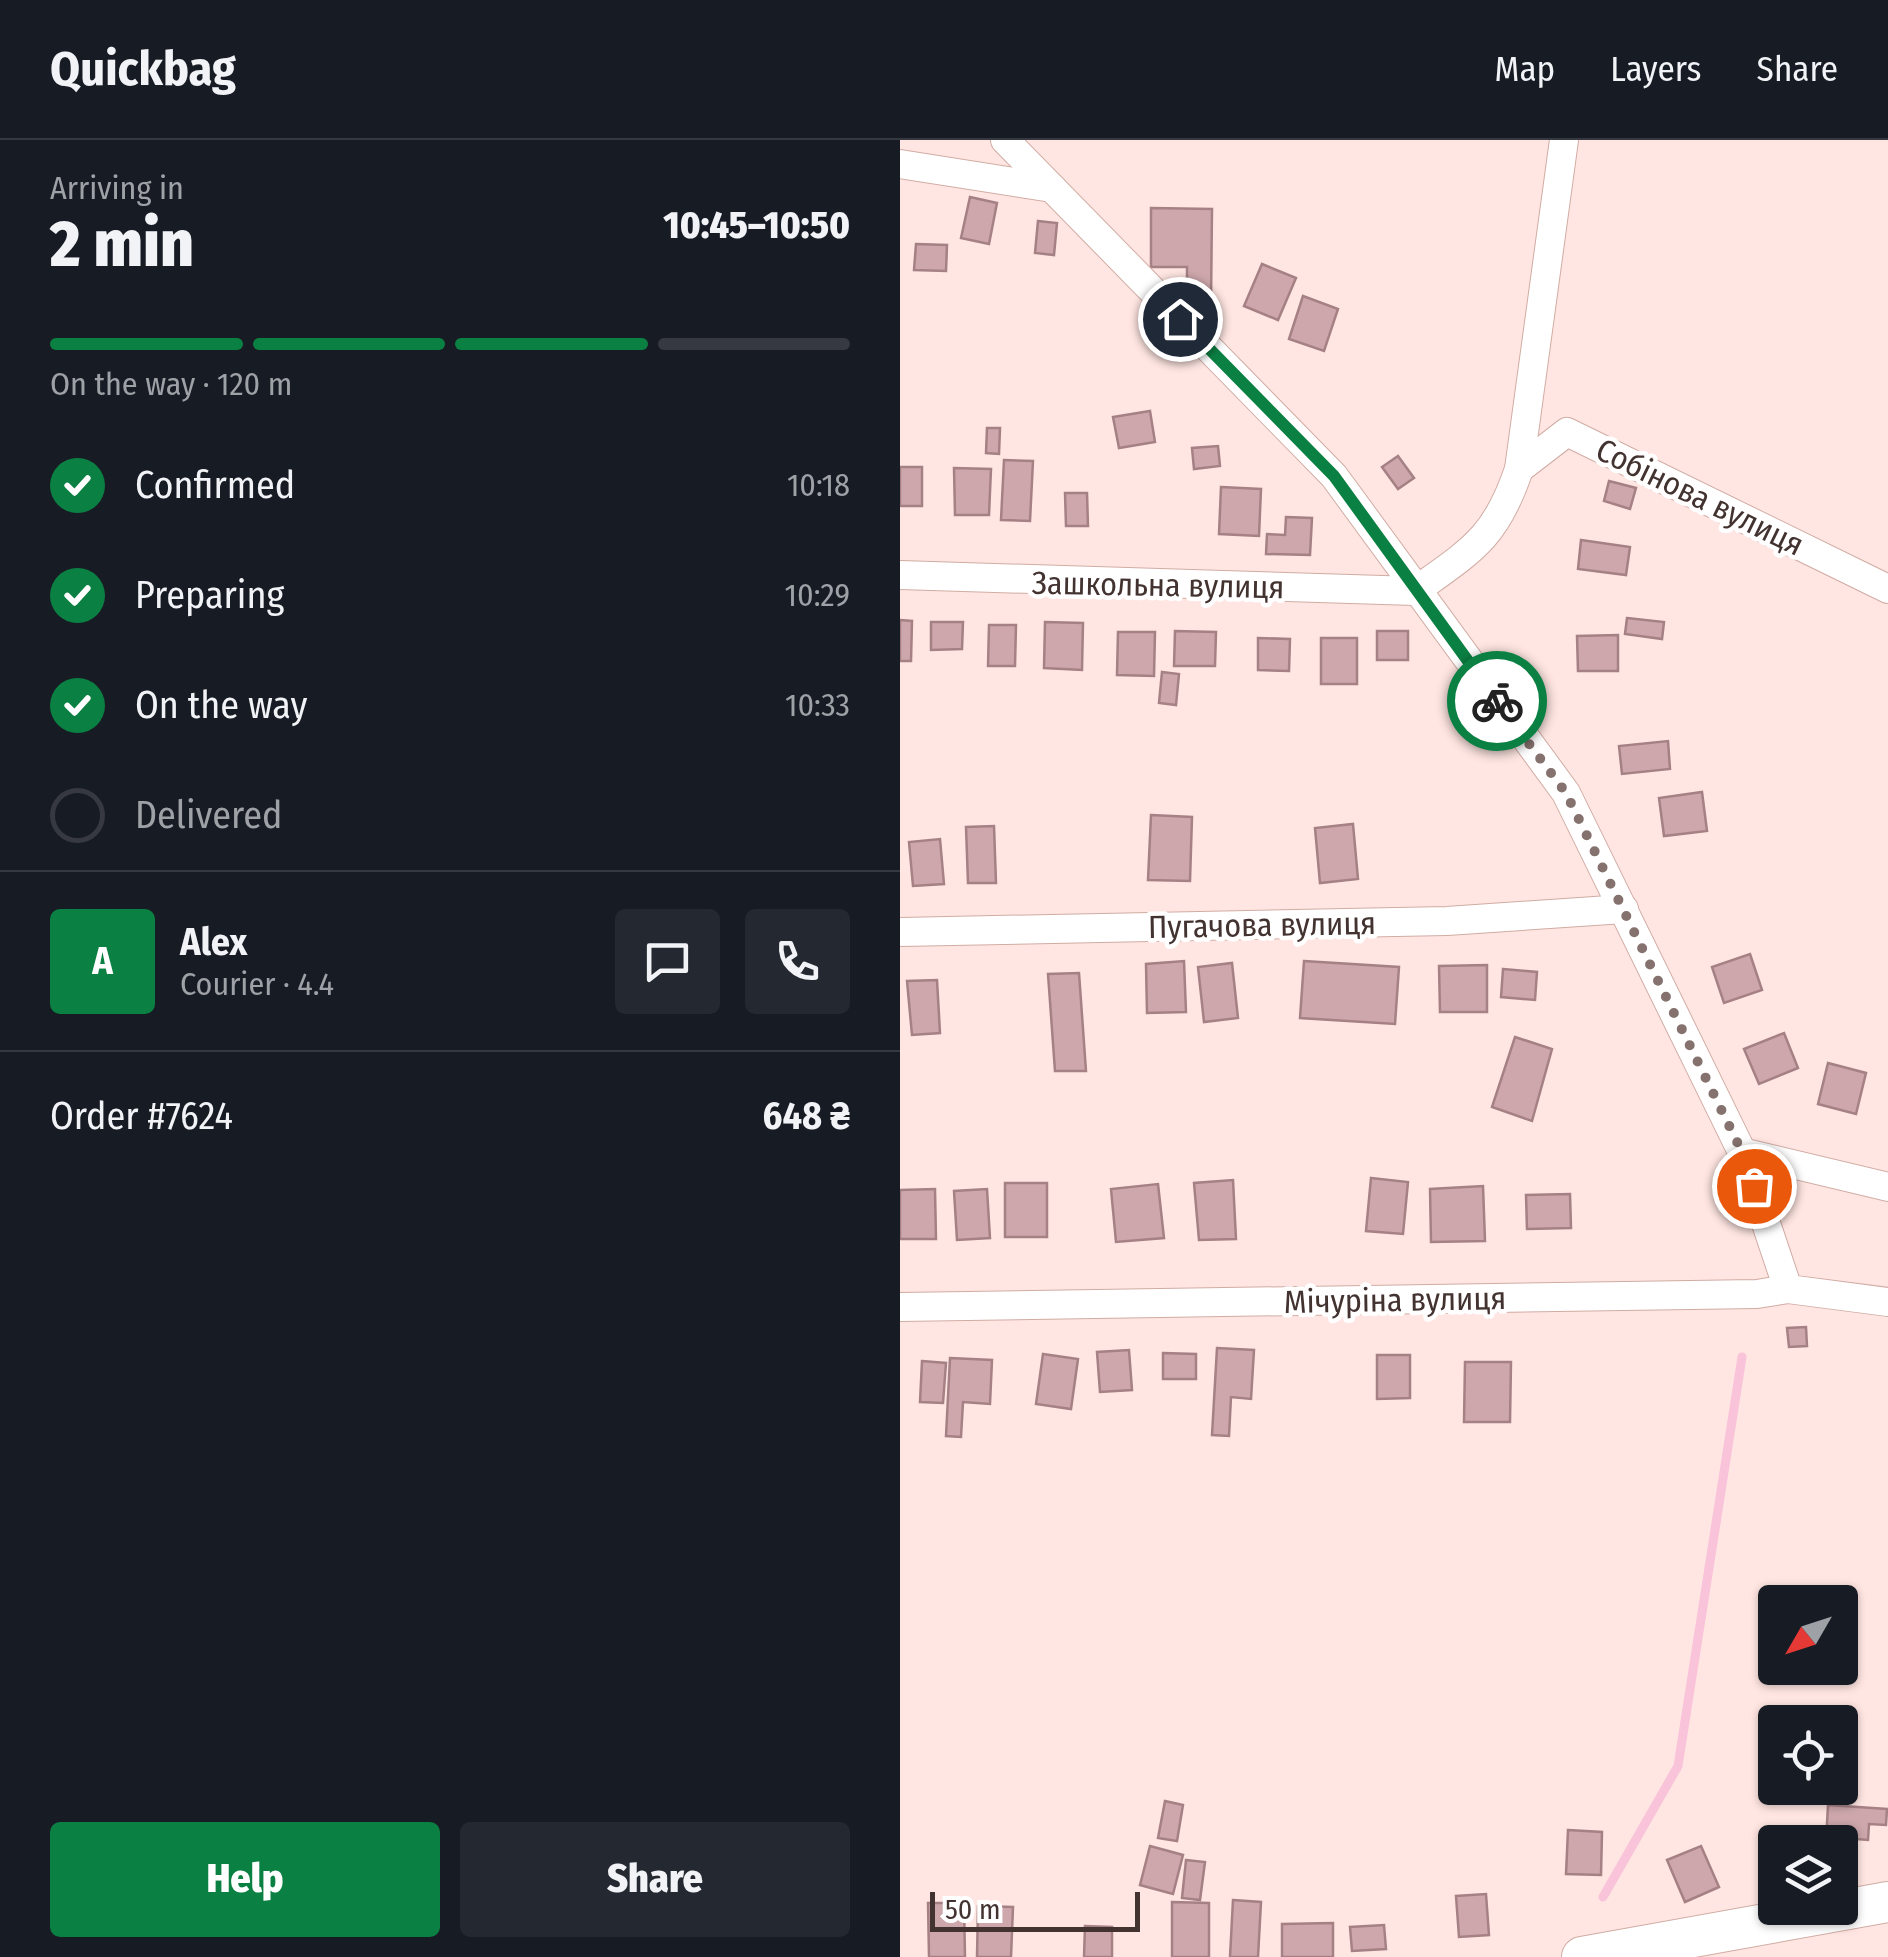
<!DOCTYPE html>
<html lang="en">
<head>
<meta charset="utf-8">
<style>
  :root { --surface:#171b24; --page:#242831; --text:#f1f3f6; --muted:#9ea1a6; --line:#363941; --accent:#0b8043 }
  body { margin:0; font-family:"Fira Sans Condensed",sans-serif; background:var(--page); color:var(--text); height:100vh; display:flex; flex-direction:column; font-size:38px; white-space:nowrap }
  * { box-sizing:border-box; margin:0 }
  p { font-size:32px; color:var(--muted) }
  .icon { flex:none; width:55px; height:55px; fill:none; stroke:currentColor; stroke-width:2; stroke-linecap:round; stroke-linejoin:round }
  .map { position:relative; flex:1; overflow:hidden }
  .side { display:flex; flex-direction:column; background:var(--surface); width:900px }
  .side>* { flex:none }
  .needle { width:65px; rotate:231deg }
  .controls { position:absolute; left:858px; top:1445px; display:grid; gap:20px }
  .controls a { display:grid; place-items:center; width:100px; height:100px; border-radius:10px; background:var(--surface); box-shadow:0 2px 8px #0004; font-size:50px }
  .scale { position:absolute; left:30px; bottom:25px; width:210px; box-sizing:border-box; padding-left:10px; border:5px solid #433330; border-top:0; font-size:28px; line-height:35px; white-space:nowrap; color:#433330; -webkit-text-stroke:8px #fff; paint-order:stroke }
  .pin { position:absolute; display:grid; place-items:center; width:85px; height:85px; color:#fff; margin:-42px; border:5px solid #fff; border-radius:50%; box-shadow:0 2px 10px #0007 }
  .courier { position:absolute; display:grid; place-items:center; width:100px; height:100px; margin:-50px; border:8px solid #0b8043; border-radius:50%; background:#fff; color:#222; box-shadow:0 2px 12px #0007 }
  .head em { font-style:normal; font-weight:800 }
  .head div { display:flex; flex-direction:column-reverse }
  .head { display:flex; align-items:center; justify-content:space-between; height:170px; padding:0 50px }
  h1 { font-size:65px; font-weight:800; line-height:75px }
  .bar { display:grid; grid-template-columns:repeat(4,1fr); gap:15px 10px; align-content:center; height:120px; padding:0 50px }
  .bar i { height:12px; border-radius:8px; background:var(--line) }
  .bar .active { background:var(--accent) }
  .bar p { grid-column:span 4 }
  .line { display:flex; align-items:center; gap:25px; padding:0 50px; border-top:2px solid var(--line) }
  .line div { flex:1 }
  .round { display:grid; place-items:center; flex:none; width:105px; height:105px; border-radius:10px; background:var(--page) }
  ol { padding:0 50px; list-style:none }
  li { display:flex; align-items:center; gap:30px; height:110px }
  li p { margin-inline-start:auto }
  li .icon { padding:10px; border-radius:50%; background:var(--accent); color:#fff; stroke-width:4 }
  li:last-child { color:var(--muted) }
  li i { width:55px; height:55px; border:5px solid var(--line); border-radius:50% }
  .action { display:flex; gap:20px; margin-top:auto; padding:20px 50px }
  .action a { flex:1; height:115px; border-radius:10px; background:var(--accent); color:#fff; font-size:40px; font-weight:800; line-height:115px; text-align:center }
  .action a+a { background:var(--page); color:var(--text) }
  header { display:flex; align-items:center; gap:60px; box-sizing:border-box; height:140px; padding:0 50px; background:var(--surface); border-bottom:2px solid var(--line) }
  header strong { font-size:48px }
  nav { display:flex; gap:55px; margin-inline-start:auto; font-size:35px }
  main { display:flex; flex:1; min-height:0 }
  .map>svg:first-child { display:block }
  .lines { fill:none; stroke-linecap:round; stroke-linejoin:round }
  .stream { stroke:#f9c3d9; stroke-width:9 }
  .building { fill:#cda7ab; stroke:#a58084; stroke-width:2.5 }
  .street-casing { stroke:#d1aca4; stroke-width:30 }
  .secondary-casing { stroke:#d1aca4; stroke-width:42 }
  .street { stroke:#fff; stroke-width:28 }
  .secondary { stroke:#fff; stroke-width:40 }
  .done { stroke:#85726e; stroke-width:10; stroke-dasharray:0 18 }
  .route { stroke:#0b8043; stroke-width:12 }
  .labels { text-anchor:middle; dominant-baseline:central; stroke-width:9; stroke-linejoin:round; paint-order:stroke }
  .street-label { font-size:32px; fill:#433330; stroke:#fff }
</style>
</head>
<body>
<header>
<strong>Quickbag</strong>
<nav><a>Map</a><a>Layers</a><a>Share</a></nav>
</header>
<main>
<section class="side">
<div class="head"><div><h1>2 min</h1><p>Arriving in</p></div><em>10:45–10:50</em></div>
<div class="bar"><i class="active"></i><i class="active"></i><i class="active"></i><i></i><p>On the way · 120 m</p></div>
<ol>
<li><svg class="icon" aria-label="check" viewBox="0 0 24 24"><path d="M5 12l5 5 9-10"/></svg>Confirmed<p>10:18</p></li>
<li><svg class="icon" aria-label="check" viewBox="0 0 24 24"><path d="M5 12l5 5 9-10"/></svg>Preparing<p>10:29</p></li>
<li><svg class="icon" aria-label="check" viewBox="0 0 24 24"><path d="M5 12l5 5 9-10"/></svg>On the way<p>10:33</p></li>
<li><i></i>Delivered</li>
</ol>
<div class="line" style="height:180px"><b class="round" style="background:var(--accent);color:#fff">A</b><div><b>Alex</b><p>Courier · 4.4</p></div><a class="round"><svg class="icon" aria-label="chat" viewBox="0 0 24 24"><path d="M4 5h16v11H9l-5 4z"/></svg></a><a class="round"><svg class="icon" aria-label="phone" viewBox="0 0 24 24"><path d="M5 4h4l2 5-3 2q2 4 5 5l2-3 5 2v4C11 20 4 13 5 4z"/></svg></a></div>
<div class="line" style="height:130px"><div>Order #7624</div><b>648 ₴</b></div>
<div class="action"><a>Help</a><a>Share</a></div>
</section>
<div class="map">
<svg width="988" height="1817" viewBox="0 0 988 1817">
  <rect width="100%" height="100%" fill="#ffe6e2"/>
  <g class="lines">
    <polyline class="stream" points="703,1757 778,1626 842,1217"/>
  </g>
  <g class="building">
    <polygon points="70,57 97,63 89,104 61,98"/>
    <polygon points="251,68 312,69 311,162 287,162 287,127 251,127"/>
    <polygon points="138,81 157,83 154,115 135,113"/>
    <polygon points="16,104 47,105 46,131 14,130"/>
    <polygon points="362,124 396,138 378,180 344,166"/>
    <polygon points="403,156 438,169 424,211 389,199"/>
    <polygon points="250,271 255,302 219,308 213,277"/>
    <polygon points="87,288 100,288 99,314 86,313"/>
    <polygon points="318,306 320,326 294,329 292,308"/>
    <polygon points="498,316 514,338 498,349 482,327"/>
    <polygon points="104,320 133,321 130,381 101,380"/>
    <rect x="0" y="327" width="22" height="39"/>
    <polygon points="54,328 91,329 89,375 55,375"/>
    <polygon points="709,341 736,348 730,369 704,361"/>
    <polygon points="321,347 361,349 359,396 319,394"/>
    <polygon points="165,353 187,353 188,386 166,386"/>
    <polygon points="386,377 412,378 410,415 366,414 367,394 385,395"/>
    <polygon points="681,400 730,407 726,435 678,429"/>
    <polygon points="727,478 764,482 762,499 725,494"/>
    <polygon points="0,480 12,481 11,521 0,521"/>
    <polygon points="31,482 63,482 62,509 31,510"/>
    <polygon points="145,482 183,483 182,530 144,528"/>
    <polygon points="89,485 116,485 115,526 88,526"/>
    <polygon points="275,491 316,492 315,526 274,526"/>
    <rect x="477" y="491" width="31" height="29"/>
    <polygon points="218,492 255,492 254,536 217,535"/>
    <polygon points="718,495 718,531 678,531 677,496"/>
    <polygon points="358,498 390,499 389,531 358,530"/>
    <rect x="421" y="498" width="36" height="46"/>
    <polygon points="262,532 279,534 276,565 259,563"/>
    <polygon points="768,601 770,629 722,634 719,606"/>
    <polygon points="802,652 807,691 764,696 759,658"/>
    <polygon points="251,675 292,677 290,741 248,740"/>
    <polygon points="453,684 458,739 420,743 415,688"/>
    <polygon points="94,686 96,743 68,743 66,687"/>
    <polygon points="40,699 44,744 13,746 9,702"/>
    <polygon points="850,814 862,850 824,863 812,827"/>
    <polygon points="284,821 286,872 247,873 246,824"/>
    <polygon points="404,821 499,827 495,884 400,878"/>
    <polygon points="332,823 338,878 304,882 298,827"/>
    <polygon points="587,825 587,872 540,872 539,826"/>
    <polygon points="603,829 637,832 635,860 601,857"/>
    <polygon points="179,833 186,931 155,931 148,834"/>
    <polygon points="37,840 40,893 12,895 7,841"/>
    <polygon points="884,893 898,928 859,944 844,909"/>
    <polygon points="615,897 652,909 632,981 592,967"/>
    <polygon points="928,923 966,933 956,974 918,964"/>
    <polygon points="471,1038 508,1042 503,1094 466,1091"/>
    <polygon points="333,1040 336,1099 299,1100 294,1043"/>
    <rect x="105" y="1043" width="42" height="54"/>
    <polygon points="258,1044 264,1098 216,1102 211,1049"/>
    <polygon points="583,1046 585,1101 531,1102 530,1049"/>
    <polygon points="35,1049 36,1099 0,1099 0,1050"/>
    <polygon points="87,1049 90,1098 57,1100 54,1051"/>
    <polygon points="670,1054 671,1088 627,1089 626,1055"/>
    <polygon points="906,1187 907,1206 889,1207 887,1188"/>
    <polygon points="317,1208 354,1210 351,1259 331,1257 329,1296 312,1295"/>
    <polygon points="229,1210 232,1250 200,1252 197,1212"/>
    <polygon points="263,1213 296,1214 296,1239 263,1239"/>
    <polygon points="143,1214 178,1219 171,1269 136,1264"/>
    <polygon points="477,1215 510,1215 510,1258 477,1259"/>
    <polygon points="50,1218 92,1220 90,1264 63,1262 61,1297 46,1296"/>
    <polygon points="22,1221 46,1223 43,1263 20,1262"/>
    <polygon points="565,1222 611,1222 610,1282 564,1282"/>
    <polygon points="265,1661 283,1665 277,1701 258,1698"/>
    <polygon points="928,1665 987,1669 986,1685 969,1684 968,1700 956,1699 955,1713 940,1712 940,1702 926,1702"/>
    <polygon points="668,1690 702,1692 701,1735 666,1734"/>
    <polygon points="250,1706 283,1715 273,1754 240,1745"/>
    <polygon points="801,1706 819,1747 785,1762 767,1720"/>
    <polygon points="286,1720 305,1722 300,1760 282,1758"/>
    <polygon points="586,1754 589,1795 559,1797 556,1756"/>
    <polygon points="333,1760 361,1762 358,1817 330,1817"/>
    <polygon points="272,1762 309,1763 309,1817 272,1817"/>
    <polygon points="28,1763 64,1763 65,1817 29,1817"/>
    <polygon points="78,1766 113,1767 111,1817 77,1817"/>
    <polygon points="433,1783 433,1817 382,1817 382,1784"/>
    <polygon points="484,1785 486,1809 452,1811 450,1787"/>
    <polygon points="185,1786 212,1787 212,1817 184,1817"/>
  </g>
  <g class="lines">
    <g class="street-casing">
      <g id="street">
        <polyline points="105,0 434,336 666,653 842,1012 888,1149"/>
        <polyline points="0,24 152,48"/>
        <polyline points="619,329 667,292 988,449"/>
        <path d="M0 435 515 451C572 410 596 398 619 329L664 0"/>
        <polyline points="0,792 547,781 724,769"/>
        <polyline points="842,1012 988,1047"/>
        <polyline points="0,1167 857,1154 888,1149 988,1162"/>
      </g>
    </g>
    <g class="secondary-casing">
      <polyline id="secondary" points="682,1817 988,1762"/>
    </g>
    <use href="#street" class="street"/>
    <use href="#secondary" class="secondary"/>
  </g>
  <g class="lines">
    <polyline class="done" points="597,561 666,653 842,1012 854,1046"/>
    <polyline class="route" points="280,179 434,336 597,561"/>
  </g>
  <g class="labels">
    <g class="street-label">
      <text transform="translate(800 357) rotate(26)">Собінова вулиця</text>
      <text transform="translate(258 445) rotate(1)">Зашкольна вулиця</text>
      <text transform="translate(362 785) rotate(-1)">Пугачова вулиця</text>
      <text transform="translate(495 1160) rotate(-1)">Мічуріна вулиця</text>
    </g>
  </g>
</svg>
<div class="controls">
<a><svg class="needle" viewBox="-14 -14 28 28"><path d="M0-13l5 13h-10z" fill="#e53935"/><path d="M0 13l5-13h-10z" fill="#9ea1a6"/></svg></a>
<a><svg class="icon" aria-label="locate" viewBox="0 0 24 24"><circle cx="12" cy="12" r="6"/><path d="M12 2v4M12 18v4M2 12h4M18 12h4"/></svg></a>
<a><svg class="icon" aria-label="layers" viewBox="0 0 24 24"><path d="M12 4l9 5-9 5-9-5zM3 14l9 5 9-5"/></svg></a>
</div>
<div class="scale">50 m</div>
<div class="pin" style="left:854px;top:1046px;background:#ea580c"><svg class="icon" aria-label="bag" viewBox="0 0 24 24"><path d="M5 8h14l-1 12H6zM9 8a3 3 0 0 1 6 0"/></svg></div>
<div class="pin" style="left:280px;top:179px;background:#1f2937"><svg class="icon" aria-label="home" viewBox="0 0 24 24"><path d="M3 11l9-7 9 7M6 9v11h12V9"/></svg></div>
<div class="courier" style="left:597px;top:561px"><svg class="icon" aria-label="bike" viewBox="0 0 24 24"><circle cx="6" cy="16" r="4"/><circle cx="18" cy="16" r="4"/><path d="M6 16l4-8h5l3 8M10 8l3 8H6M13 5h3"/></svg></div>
</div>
</main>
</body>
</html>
